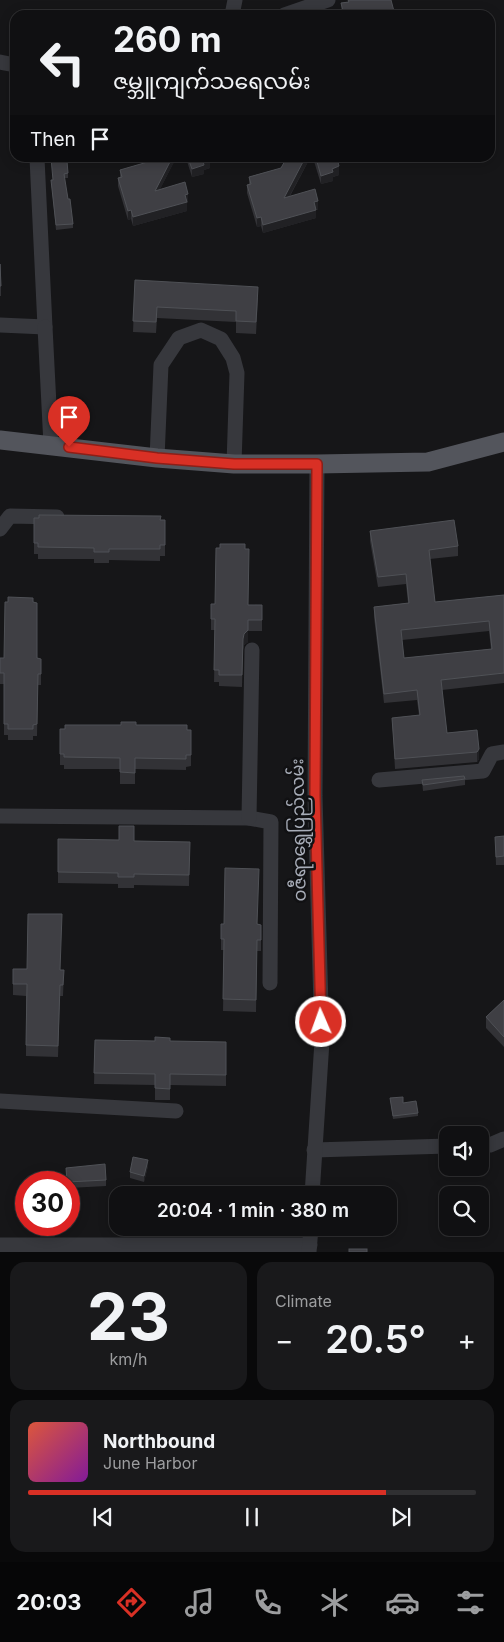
<!DOCTYPE html>
<meta charset="utf-8">
<style>
:root{--surface:#101012;--page:#19191b;--text:#f1f3f6;--muted:#9c9d9f;--line:#303032;--accent:#d93025}
body{margin:0;font-family:Inter,"Noto Sans Myanmar",sans-serif;background:var(--page);color:var(--text);height:100vh;display:flex;flex-direction:column;font-size:19px;white-space:nowrap}
*{box-sizing:border-box;margin:0}
p{font-size:16px;color:var(--muted)}
.icon{flex:none;width:28px;height:28px;fill:none;stroke:currentColor;stroke-width:2;stroke-linecap:round;stroke-linejoin:round}
.map{position:relative;height:1252px;overflow:hidden}
.side{display:flex;flex-direction:column;gap:10px;padding:10px;background:#09090a;flex:1}
.side>*{flex:none}
.hud{position:absolute;left:10px;top:10px;width:485px;height:152px;border-radius:15px;box-shadow:0 2px 12px #0003,0 0 0 1px var(--line);background:#101012;color:var(--text);overflow:hidden}
.buttons{position:absolute;left:439px;top:1126px;display:grid;gap:10px}
.buttons a{display:grid;place-items:center;width:50px;height:50px;border-radius:10px;background:var(--surface);box-shadow:0 2px 12px #0003,0 0 0 1px var(--line);font-size:25px}
.speed{position:absolute;left:15px;top:1171px;display:flex;gap:10px;font-size:25px;font-weight:700;text-align:center}
.speed>*{display:grid;place-content:center;width:65px;height:65px;border-radius:50%;background:var(--surface);box-shadow:0 2px 12px #0003,0 0 0 1px var(--line);line-height:1}
.speed .limit{border:8px solid #d22;background:#fff;color:#111}
.pin{position:absolute;display:grid;place-items:center;width:42px;height:42px;color:#fff;margin:-51px -21px;border-radius:50% 50% 50% 0;rotate:-45deg;box-shadow:0 0 5px #0007}
.pin .icon{rotate:45deg}
.me{position:absolute;width:55px;margin:-28px;rotate:358deg;stroke-linejoin:round;filter:drop-shadow(0 0 4px #0008)}
.turn{display:flex;align-items:center;gap:18px;height:105px;padding:0 20px;font-size:22px}
.turn .icon{width:65px;height:65px;stroke-width:2.5}
.turn b{display:block;font-size:35px;line-height:42px}
.then{display:flex;align-items:center;height:48px;padding:0 20px;background:#0003;gap:10px;font-size:19px}
.big{font-size:38px;font-weight:600;line-height:1.1}
.side .widget{flex:1;display:flex;flex-direction:column;justify-content:center;gap:8px;min-width:0;padding:0 18px;border-radius:15px;background:var(--page)}
.side .dial{align-items:center;gap:0}
.dial b{font-size:65px;line-height:1}
.song{display:flex;align-items:center;gap:15px}
.cover{width:60px;height:60px;border-radius:8px;background:linear-gradient(135deg,hsl(10 70% 55%),hsl(290 70% 35%))}
.played{height:5px;border-radius:2px;background:linear-gradient(90deg,var(--accent) 80%,var(--line) 80%)}
.keys{display:flex;justify-content:space-around;direction:ltr}
.heat{display:flex;justify-content:space-between;align-items:center;font-size:28px;direction:ltr}
.side .tiles{flex:1;display:grid;gap:10px;grid-template-columns:1fr 1fr}
.widget:last-child{grid-column:span 2}
.trip{position:absolute;left:109px;top:1186px;width:288px;height:50px;border-radius:15px;background:var(--surface);box-shadow:0 2px 12px #0003,0 0 0 1px var(--line);font-weight:600;line-height:50px;text-align:center}
.tabs{display:flex;height:80px;justify-content:space-around;align-items:center;background:#060607;color:var(--muted)}
.tabs .icon{width:35px;height:35px}
.tabs .selected{color:var(--accent)}
.tabs b{font-size:22px;color:var(--text)}
.map>svg:first-child{display:block}
</style>
<div class="map">
<svg width="504" height="1252" viewBox="0 0 504 1252">
<rect width="100%" height="100%" fill="#161618"/>
<g fill="none" stroke-linecap="round" stroke-linejoin="round">
<g stroke="#37383d" stroke-width="15">
<polyline points="232,15 235,0"/>
<polyline points="284,15 328,0"/>
<polyline points="0,62 15,65"/>
<polyline points="0,325 45,327 37,158"/>
<polyline points="45,327 51,445"/>
<polyline points="157,458 161,365 179,338 201,330 221,339 233,358 237,373 234,464"/>
<polyline points="0,529 10,516 57,517"/>
<polyline points="379,780 483,771 492,754 504,752"/>
<polyline points="0,816 249,818 271,822 270,983"/>
<polyline points="249,818 252,650"/>
<polyline points="0,1101 176,1111"/>
<polyline points="480,1145 490,1145 504,1139"/>
<polyline points="314,1150 448,1146"/>
<polyline points="312,1195 322,1041 315,796 317,464"/>
<polyline points="0,1245 310,1245"/>
<polyline points="309,1252 311,1228"/>
</g>
<polyline stroke="#53555c" stroke-width="19" points="0,440 157,458 234,464 317,464 428,462 504,442"/>
</g>
<g fill="#323236" fill-rule="evenodd">
<polygon points="348,0 391,0 395,15 342,15 341,3 348,2"/>
<polygon points="10,104 15,104 15,133 12,133 10,113"/>
<polygon points="153,158 176,158 160,189 188,202 187,203 187,211 133,226 131,219 128,220 118,186 118,178 120,177 120,170 151,161"/>
<polygon points="186,158 209,158 210,168 204,170 204,174 192,177"/>
<polygon points="283,158 310,158 290,196 318,210 316,210 316,218 263,233 261,226 257,227 247,193 247,185 249,184 249,177 281,168 284,162"/>
<polygon points="313,158 337,158 339,175 333,177 333,181 321,184"/>
<polygon points="61,161 68,173 68,178 64,178 73,224 73,228 56,230 51,180 53,180"/>
<polygon points="0,264 1,286 1,296 0,296"/>
<polygon points="135,280 258,298 256,334 236,333 236,322 157,318 156,333 133,332"/>
<polygon points="34,518 165,520 165,556 160,556 160,561 109,560 109,563 94,563 94,559 38,559 38,554 34,554"/>
<path d="M370,531L458,546V556L430,559L435,602L504,595V683L442,690L447,733L477,730L479,759L477,762L395,769L392,718L419,715L417,700L384,703L374,617V607L408,603L406,584L378,587L370,541ZM489,631L491,649L404,658L402,640Z"/>
<polygon points="211,604 262,605 262,631 248,631 248,642 244,645 243,650 242,687 219,686 219,682 214,682 215,630 211,630"/>
<polygon points="0,658 41,659 41,685 38,685 37,736 33,736 33,740 8,740 8,735 4,735 4,684 0,684"/>
<polygon points="136,725 191,730 191,766 186,767 186,770 135,769 135,784 120,784 120,769 64,769 64,765 60,765 60,729"/>
<polygon points="465,779 465,785 423,791 422,780"/>
<polygon points="504,836 504,865 496,865 495,837"/>
<polygon points="58,839 190,842 189,886 134,885 134,888 118,888 118,884 58,883"/>
<polygon points="258,924 261,925 261,951 257,951 256,1012 223,1011 224,950 221,950 221,939"/>
<polygon points="13,969 64,970 63,996 60,996 58,1057 26,1056 26,996 13,995"/>
<polygon points="504,1000 504,1047 486,1028 486,1017"/>
<polygon points="95,1040 226,1042 226,1086 170,1085 170,1100 155,1100 155,1085 94,1084"/>
<polygon points="390,1098 403,1103 418,1113 418,1116 393,1119"/>
<polygon points="148,1166 144,1182 130,1178 130,1172"/>
<polygon points="66,1168 106,1180 106,1186 69,1188 69,1182 67,1182"/>
</g>
<g fill="#212124">
<polygon points="172,158 176,158 155,199 155,191"/>
<polygon points="305,158 310,158 284,206 284,198"/>
<polygon points="210,159 210,168 204,170 204,174 192,177 192,169 203,161"/>
<polygon points="339,166 339,175 333,177 333,181 321,184 321,176 332,169"/>
<polygon points="188,194 188,202 187,203 187,211 133,226 133,217"/>
<polygon points="318,201 318,210 316,210 316,218 263,233 263,225"/>
<polygon points="131,210 131,219 128,220 128,211"/>
<polygon points="261,217 261,226 257,227 257,218"/>
<polygon points="248,630 248,642 244,645 243,650 242,687 243,639 244,634"/>
<polygon points="479,749 479,759 477,762 477,752"/>
<polygon points="148,1160 148,1166 144,1182 144,1176"/>
</g>
<g fill="#3f3f44" stroke="#4f5156" fill-rule="evenodd">
<polygon points="348,0 391,0 395,15 344,15 341,3 349,2"/>
<polygon points="10,104 15,104 15,124 12,125"/>
<polygon points="51,158 61,158 61,161 67,161 68,173 64,174 68,199 70,199 73,224 56,225 51,180 53,180"/>
<polygon points="153,158 172,158 155,191 185,182 188,194 185,195 187,202 133,217 131,210 128,211 118,178 122,177 120,170 151,161"/>
<polygon points="188,158 209,158 210,159 203,161 204,165 192,169"/>
<polygon points="285,158 305,158 284,198 315,189 318,201 314,202 316,210 263,225 261,217 257,218 247,185 251,184 249,177 281,168 286,159"/>
<polygon points="316,158 337,158 339,166 332,169 333,172 321,176"/>
<polygon points="0,264 1,286 0,286"/>
<polygon points="135,280 258,287 256,322 236,321 236,311 157,307 156,322 133,321"/>
<polygon points="39,515 161,516 160,520 165,520 165,545 160,545 160,549 109,549 109,552 94,552 94,548 38,547 38,543 34,543 34,518 39,518"/>
<path d="M454,520L458,546L429,550L435,602L504,595V673L441,680L447,733L477,730L479,749L477,752L395,759L392,718L420,715L417,690L384,694L374,607L409,603L406,574L378,577L370,531ZM489,621L492,649L404,658L401,630Z"/>
<polygon points="220,544 245,544 245,549 249,549 248,605 262,605 262,620 248,620 248,630 244,634 243,639 242,675 219,675 219,670 214,670 215,619 211,619 211,604 215,604 216,548 220,548"/>
<polygon points="8,597 33,598 33,602 37,603 37,658 41,659 41,674 38,674 37,724 33,725 33,729 8,729 8,724 4,724 4,673 0,673 0,658 4,658 5,602 8,602"/>
<polygon points="121,722 136,722 136,725 187,725 187,730 191,730 191,755 186,755 186,759 135,758 135,773 120,772 120,758 64,757 64,754 60,754 60,729 65,729 65,725 121,725"/>
<polygon points="464,776 465,779 423,785 422,780"/>
<polygon points="119,826 134,826 134,841 190,842 189,875 134,874 134,877 118,877 118,873 58,872 58,839 119,840"/>
<polygon points="504,836 504,856 496,857 495,837"/>
<polygon points="225,868 259,869 257,924 261,925 261,940 257,940 256,1000 223,999 224,939 221,939 221,924 224,924"/>
<polygon points="28,914 62,914 60,970 64,970 63,985 60,985 58,1046 26,1045 27,984 13,984 13,969 27,969"/>
<polygon points="504,1000 504,1037 486,1017"/>
<polygon points="155,1037 170,1038 170,1041 226,1042 226,1075 170,1074 170,1089 155,1088 155,1074 94,1073 95,1040 155,1041"/>
<polygon points="403,1097 403,1103 416,1101 418,1113 393,1116 390,1098"/>
<polygon points="133,1157 148,1160 144,1176 130,1172"/>
<polygon points="105,1164 106,1180 67,1182 66,1168"/>
<rect x="349" y="1249" width="18" height="3"/>
</g>
<g fill="none" stroke-linecap="round" stroke-linejoin="round">
<defs>
<polyline id="route" points="69,447 157,458 234,464 317,464 315,796 321,1022"/>
</defs>
<use href="#route" stroke="#8d1f18" stroke-width="12"/>
<use href="#route" stroke="#d93025" stroke-width="9"/>
</g>
<g text-anchor="middle" dominant-baseline="central" stroke-width="5" stroke-linejoin="round" paint-order="stroke">
<g font-size="18" fill="#a8adb8" stroke="#111113">
<text transform="translate(298 830) rotate(-91)">ဝဇီရာရွှေပြည်လမ်း</text>
</g>
</g>
</svg>
<div class="buttons">
<a><svg class="icon" aria-label="sound" viewBox="0 0 24 24"><path d="M4 9h4l5-4v14l-5-4H4zM17 9q2 3 0 6"/></svg></a>
<a><svg class="icon" aria-label="search" viewBox="0 0 24 24"><circle cx="10" cy="10" r="6"/><path d="M15 15l6 6"/></svg></a>
</div>
<div class="speed"><div class="limit">30</div></div>
<div class="pin" style="left:69px;top:447px;background:#d93025"><svg class="icon" aria-label="arrive" viewBox="0 0 24 24"><path d="M6 21V4h12l-3 4 3 4H6"/></svg></div>
<svg class="me" style="left:321px;top:1022px" viewBox="-20 -20 40 40"><circle r="17" fill="#d93025" stroke="#fff" stroke-width="3"/><path d="M0-11L8 9 0 5-8 9z" fill="#fff"/></svg>
<div class="trip">20:04 · 1 min · 380 m</div>
<div class="hud">
<div class="turn"><svg class="icon" aria-label="left" viewBox="0 0 24 24"><path d="M17 20v-9H6M10 6l-5 5 5 5"/></svg><div><b>260 m</b>ဇမ္ဘူကျက်သရေလမ်း</div></div>
<div class="then">Then<svg class="icon" aria-label="arrive" viewBox="0 0 24 24"><path d="M6 21V4h12l-3 4 3 4H6"/></svg></div>
</div>
</div>
<section class="side">
<div class="tiles">
<div class="widget dial"><b>23</b><p>km/h</p></div>
<div class="widget"><p>Climate</p>
<div class="heat"><a>−</a><b class="big">20.5°</b><a>+</a></div>
</div>
<div class="widget">
<div class="song"><i class="cover"></i><div><b>Northbound</b><p>June Harbor</p></div></div>
<div class="played"></div>
<div class="keys"><svg class="icon" aria-label="previous" viewBox="0 0 24 24"><path d="M18 5L8 12l10 7zM5 5v14"/></svg><svg class="icon" aria-label="pause" viewBox="0 0 24 24"><path d="M8 5v14M16 5v14"/></svg><svg class="icon" aria-label="next" viewBox="0 0 24 24"><path d="M6 5l10 7-10 7zM19 5v14"/></svg></div>
</div>
</div>
</section>
<nav class="tabs">
<b>20:03</b>
<svg class="icon selected" aria-label="directions" viewBox="0 0 24 24"><path d="M12 3l9 9-9 9-9-9zM9 14v-3h6M13 9l2 2-2 2"/></svg>
<svg class="icon" aria-label="music" viewBox="0 0 24 24"><path d="M9 18V5l10-2v13"/><circle cx="6" cy="18" r="3"/><circle cx="16" cy="16" r="3"/></svg>
<svg class="icon" aria-label="phone" viewBox="0 0 24 24"><path d="M5 4h4l2 5-3 2q2 4 5 5l2-3 5 2v4C11 20 4 13 5 4z"/></svg>
<svg class="icon" aria-label="climate" viewBox="0 0 24 24"><path d="M12 3v18M4 7l16 10M4 17L20 7"/></svg>
<svg class="icon" aria-label="car" viewBox="0 0 24 24"><path d="M5 17H2v-5l4-1 3-4h7l3 4 3 1v5h-3M9 17h6M6 11h13"/><circle cx="7" cy="17" r="2"/><circle cx="17" cy="17" r="2"/></svg>
<svg class="icon" aria-label="filters" viewBox="0 0 24 24"><path d="M4 7h16M4 17h16"/><circle cx="9" cy="7" r="2"/><circle cx="15" cy="17" r="2"/></svg>
</nav>
